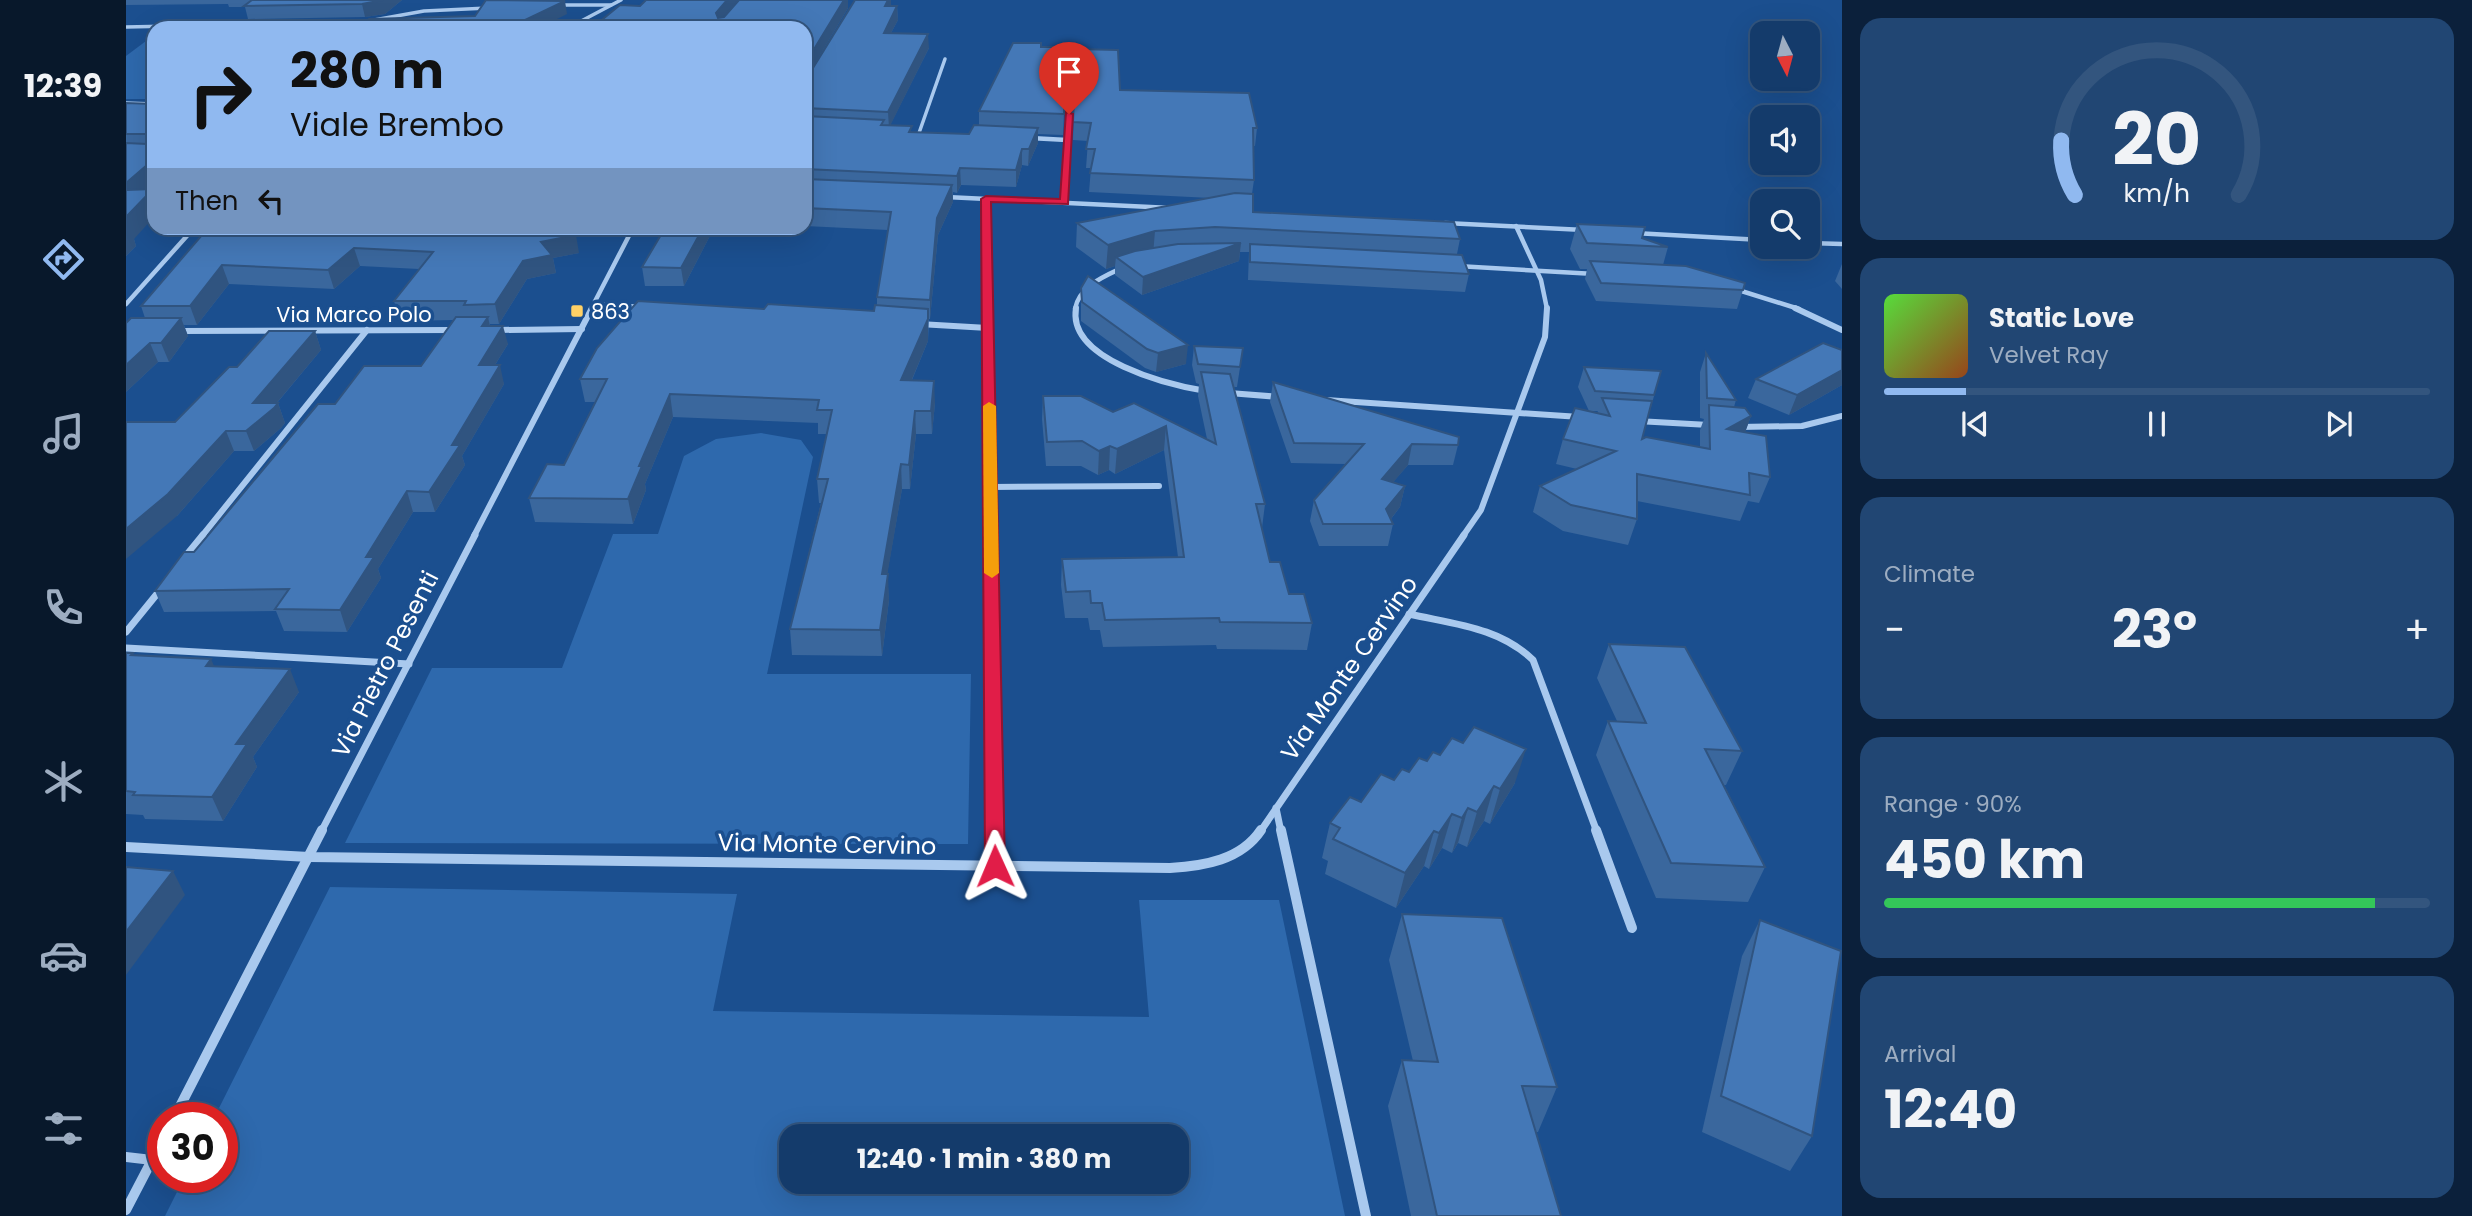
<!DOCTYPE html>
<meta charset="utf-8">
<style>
:root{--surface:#143b6b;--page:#214673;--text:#f1f3f6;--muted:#9dadc1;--line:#33557e;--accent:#90b9f0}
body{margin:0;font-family:Poppins,sans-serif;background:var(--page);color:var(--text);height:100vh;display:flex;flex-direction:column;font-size:26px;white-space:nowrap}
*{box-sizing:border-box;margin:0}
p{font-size:23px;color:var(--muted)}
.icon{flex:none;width:38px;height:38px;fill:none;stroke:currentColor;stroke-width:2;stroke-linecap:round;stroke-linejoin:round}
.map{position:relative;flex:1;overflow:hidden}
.details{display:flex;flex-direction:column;gap:18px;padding:18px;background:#0b203b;width:630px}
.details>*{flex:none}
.guide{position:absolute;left:21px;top:21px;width:665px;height:214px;border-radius:21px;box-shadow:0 7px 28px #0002,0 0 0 2px var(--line);background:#90b9f0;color:#111;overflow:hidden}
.needle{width:46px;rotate:174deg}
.fabs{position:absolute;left:1624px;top:21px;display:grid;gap:14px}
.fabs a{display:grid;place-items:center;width:70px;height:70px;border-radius:14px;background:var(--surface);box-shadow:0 7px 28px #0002,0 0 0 2px var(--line);font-size:35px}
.speed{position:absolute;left:21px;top:1102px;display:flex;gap:14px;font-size:35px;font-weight:700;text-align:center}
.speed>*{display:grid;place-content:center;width:91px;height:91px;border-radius:50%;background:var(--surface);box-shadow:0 7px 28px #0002,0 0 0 2px var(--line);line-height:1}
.speed .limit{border:10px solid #d22;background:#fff;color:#111}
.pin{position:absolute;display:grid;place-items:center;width:60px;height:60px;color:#fff;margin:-72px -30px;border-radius:50% 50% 50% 0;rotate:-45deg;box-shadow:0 0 7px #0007}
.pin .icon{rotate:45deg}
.me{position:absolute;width:77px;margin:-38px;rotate:359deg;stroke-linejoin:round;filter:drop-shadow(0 0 5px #0008)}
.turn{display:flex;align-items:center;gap:24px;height:147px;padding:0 28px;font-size:32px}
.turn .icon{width:91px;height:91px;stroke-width:2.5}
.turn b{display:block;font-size:49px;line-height:60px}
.then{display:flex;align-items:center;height:66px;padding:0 28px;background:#0003;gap:14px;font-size:26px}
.big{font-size:52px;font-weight:700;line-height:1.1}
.details .tile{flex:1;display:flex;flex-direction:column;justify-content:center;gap:10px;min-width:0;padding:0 24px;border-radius:21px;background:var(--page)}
.details .dial{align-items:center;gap:0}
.dial svg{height:182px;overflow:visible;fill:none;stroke:var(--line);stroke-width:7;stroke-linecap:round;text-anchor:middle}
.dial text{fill:var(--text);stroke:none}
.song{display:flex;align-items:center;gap:21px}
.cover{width:84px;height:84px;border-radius:10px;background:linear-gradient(135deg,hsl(110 70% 55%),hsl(20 70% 35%))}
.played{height:7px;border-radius:4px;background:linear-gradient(90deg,var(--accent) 15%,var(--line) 15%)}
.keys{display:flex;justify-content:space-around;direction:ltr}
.heat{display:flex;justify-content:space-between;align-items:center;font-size:38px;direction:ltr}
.charge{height:10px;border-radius:5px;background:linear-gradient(90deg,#34c759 90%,var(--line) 0)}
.trip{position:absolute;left:653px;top:1124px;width:410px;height:70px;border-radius:21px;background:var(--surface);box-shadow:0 7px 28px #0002,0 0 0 2px var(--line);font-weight:700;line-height:70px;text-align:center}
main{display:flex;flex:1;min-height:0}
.menu{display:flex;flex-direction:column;width:126px;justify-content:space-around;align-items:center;background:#08182b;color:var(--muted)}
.menu .icon{width:49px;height:49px}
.menu .active{color:var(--accent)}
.menu b{font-size:32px;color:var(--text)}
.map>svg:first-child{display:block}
</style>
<main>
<nav class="menu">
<b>12:39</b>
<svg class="icon active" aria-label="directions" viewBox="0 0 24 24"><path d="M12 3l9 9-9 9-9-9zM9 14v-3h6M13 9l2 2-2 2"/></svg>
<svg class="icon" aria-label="music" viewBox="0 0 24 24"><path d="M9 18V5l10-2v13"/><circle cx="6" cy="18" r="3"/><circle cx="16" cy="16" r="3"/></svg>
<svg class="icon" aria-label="phone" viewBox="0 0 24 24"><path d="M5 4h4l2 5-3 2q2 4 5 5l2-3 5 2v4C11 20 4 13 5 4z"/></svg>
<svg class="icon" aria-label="climate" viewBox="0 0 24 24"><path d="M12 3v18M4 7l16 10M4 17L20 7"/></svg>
<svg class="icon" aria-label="car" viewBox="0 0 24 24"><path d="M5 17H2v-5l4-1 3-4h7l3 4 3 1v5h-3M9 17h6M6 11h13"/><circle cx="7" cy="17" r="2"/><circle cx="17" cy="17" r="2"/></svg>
<svg class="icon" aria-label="filters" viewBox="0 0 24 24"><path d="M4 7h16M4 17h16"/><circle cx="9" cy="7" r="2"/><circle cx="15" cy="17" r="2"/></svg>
</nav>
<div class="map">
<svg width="1716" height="1216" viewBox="0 0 1716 1216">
<rect width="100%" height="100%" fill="#1b4f8f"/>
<g fill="#2e69ad" fill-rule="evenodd">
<polygon points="28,35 28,99 0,99 0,56"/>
<polygon points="635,433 675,440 687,457 641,674 845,674 842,844 219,843 306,668 436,668 487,534 532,534 558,456 590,439"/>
<path d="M204,887L611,894L587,1011L1023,1017L1013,900H1153L1219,1216H39L58,1178H96V1118H88ZM665,1136H1050V1181H665Z"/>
</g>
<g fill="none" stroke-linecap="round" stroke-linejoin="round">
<g stroke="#a9c9ee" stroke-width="3.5">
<polyline points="430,5 485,5"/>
<polyline points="0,27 237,22 298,11 362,8"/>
<polyline points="442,28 495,0"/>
<polyline points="0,103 28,104"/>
<polyline points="793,133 819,59"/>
<polyline points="942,135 945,63"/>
</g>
<g stroke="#a9c9ee" stroke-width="4.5">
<polyline points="904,138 941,140"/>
<polyline points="820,197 1045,208"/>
<polyline points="860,199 861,309"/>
<polyline points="939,202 942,133"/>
<polyline points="1319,223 1458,230"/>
<polyline points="1390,226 1415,280 1421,309"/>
<polyline points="1508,233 1636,240"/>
<polyline points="1682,243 1716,244"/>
<polyline points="1331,266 1469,274"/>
<polyline points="1609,289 1673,309"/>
<polyline points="0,304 68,228"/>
<polyline points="470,304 516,307"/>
<polyline points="465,309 507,228"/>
<path d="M949,309C953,286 979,276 998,267"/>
</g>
<g stroke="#a9c9ee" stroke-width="6">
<polyline points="861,308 865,536"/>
<path d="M950,308C941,360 1043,385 1080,391"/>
<polyline points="1669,308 1716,330"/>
<polyline points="793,324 862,328"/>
<polyline points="372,330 456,329"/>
<polyline points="53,331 328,330"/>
<polyline points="1103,393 1154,397"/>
<polyline points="1200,400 1454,417"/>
<polyline points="1511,421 1583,425"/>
<polyline points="1613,427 1676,426 1716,416"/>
<polyline points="865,487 1033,486"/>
<polyline points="76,536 241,330"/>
<polyline points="348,536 466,308"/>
<polyline points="1337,536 1355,510 1419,337 1421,308"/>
</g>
<g stroke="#a9c9ee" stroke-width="7">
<polyline points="865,535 869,832"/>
<polyline points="59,557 77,535"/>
<path d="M1283,614C1327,624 1373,627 1407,660L1471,832"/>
<polyline points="0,632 35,589"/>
<polyline points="0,648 283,664"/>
<polyline points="1150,808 1155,832"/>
<polyline points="195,832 349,535"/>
<polyline points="1134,832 1338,535"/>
</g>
<g stroke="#a9c9ee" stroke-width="10">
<polyline points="869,830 869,866"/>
<polyline points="1155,830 1240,1216"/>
<polyline points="1470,830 1506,928"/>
<path d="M0,847L183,857L1044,868C1078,866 1115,860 1135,830"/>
<polyline points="48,1118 196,830"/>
<polyline points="0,1157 26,1160"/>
<polyline points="0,1210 37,1139"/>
</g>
</g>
<g fill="#3a679d">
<polygon points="0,0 276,0 259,14 239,17 122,19 119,7 103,7 102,4 0,5"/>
<polygon points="729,0 765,0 765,6 771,6 772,20 765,33 803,48 764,125 786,132 843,134 853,125 853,111 915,47 941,47 937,135 912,134 912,143 902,166 896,165 890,187 835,185 831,193 827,192 827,202 812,235 804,319 803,319 802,341 786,380 809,403 806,434 790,434 784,489 776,489 761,574 763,600 756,656 666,655 664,629 695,503 693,503 691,479 701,434 692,434 692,423 547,417 519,484 520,490 507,524 409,522 403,498 438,465 470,402 459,402 454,379 638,309 748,311 751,306 751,297 762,230 679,226 679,28 514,6 722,8 681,77"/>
<polygon points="950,49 994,90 1131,128 1129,146 1127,146 1128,180 1126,194 1127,212 1334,239 1331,254 1343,274 1339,292 1122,280 1123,252 1114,252 1113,261 1016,295 989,275 989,266 980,269 950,247 951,223 1085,198 963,192 965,168 960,168 962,141 947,140"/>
<polygon points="0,103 28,104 28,186 24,189 8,239 10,246 0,256"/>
<polygon points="1451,224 1516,238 1542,247 1537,265 1617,290 1611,309 1470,301 1459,279 1461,269 1454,269 1444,249"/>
<polygon points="82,228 453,253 427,258 430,273 401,279 373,324 364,324 364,326 382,344 369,365 378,384 336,456 339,465 309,512 287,512 252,569 255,578 221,632 158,631 150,611 38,612 29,591 68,552 209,404 295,366 328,320 274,321 268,301 293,269 234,266 208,289 103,284 71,325 58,325 62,336 43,362 32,362 0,392 19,318 15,306"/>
<polygon points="588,228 558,286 519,286 516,267"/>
<polygon points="1716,264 1716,289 1709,281"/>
<polygon points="955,288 1060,364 1030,372 1019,368 955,321"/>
<polygon points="189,331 195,350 151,403 152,403 159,423 155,428 128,451 108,451 51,516 49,422 111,367"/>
<polygon points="1068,346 1117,348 1111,387 1108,387 1139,504 1136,528 1144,562 1163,594 1186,623 1181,650 1091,649 1090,645 977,647 974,630 964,630 962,618 939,618 935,585 936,559 1052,557 1038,450 989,474 983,470 972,475 955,466 920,466 916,419 917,396 987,412 1081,439 1072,396 1073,384 1070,383 1066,365"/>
<polygon points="1716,350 1716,385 1663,415 1622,398 1630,379"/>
<polygon points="1580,353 1610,400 1608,407 1625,416 1619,432 1644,477 1633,503 1622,501 1614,521 1511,501 1511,519 1502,545 1437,531 1407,512 1414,486 1451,469 1430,464 1437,439 1471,413 1472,411 1463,411 1452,387 1458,367 1535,371 1516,439 1574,447 1574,430 1578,419 1574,418 1574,372"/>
<polygon points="1147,382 1332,445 1327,465 1282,465 1267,482 1279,486 1274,507 1265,519 1267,524 1262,546 1193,546 1184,521 1188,500 1220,464 1165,463 1144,402"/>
<polygon points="1483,644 1616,751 1600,785 1598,785 1639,867 1622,902 1530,898 1470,755 1482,721 1491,721 1471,678"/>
<polygon points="0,653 8,656 88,666 173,692 127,757 131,767 97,821 19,819 17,815 0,814"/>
<polygon points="1301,761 1389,783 1364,824 1358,821 1341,847 1332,843 1326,853 1316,848 1303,869 1298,866 1270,908 1199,874 1202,861 1196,858 1204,823 1268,780"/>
<polygon points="1276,914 1431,1087 1412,1132 1410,1132 1435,1216 1285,1216 1262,1106 1276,1060 1287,1061 1263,960"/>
<polygon points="1634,920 1686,1136 1664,1171 1576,1132 1616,956"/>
</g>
<g fill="#305480">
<polygon points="257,0 276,0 259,14 239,17 236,4"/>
<polygon points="601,0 613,0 592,27 590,13"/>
<polygon points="718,0 722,0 722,8 679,80 679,64"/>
<polygon points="762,0 765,0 765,9 759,6"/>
<polygon points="439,1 441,14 413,28 382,28"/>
<polygon points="771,6 772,20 758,46 758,33"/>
<polygon points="802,34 803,48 763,128 762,112"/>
<polygon points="912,128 912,143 902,166 903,149"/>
<polygon points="896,149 896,165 890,187 890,170"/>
<polygon points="28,159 28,186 0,211 0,183"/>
<polygon points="834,168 835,185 831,193 831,176"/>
<polygon points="826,185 827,202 812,235 804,319 804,300 811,218"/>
<polygon points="27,189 28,193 28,217 8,239 10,246 0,256 0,217"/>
<polygon points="577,228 588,228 558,286 555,268"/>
<polygon points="1029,231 1027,255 990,257 989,266 980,269 982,245"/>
<polygon points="450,235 453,253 427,258 430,273 401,279 373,324 369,304 397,261 415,242"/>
<polygon points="1115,243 1113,261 1016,295 1017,277"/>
<polygon points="228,248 234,266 208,289 202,270"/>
<polygon points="96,265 103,284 71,325 64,306"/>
<polygon points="802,309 802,341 776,403 775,380"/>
<polygon points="362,317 366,335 356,326"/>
<polygon points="55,318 62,336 43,362 35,343"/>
<polygon points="377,326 382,344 357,384 353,365"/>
<polygon points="189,331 195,350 144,411 152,403 159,423 155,428 128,451 120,431 127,403"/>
<polygon points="24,343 32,362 0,392 0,365"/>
<polygon points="1062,345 1060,364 1030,372 1032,353"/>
<polygon points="374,365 378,384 336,456 339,465 309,512 303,492 326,445"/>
<polygon points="1716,370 1716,385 1663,415 1671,395"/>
<polygon points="808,381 809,403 806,434 805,411"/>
<polygon points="544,394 547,417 519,484 520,490 507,524 502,499 513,466"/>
<polygon points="789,411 790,434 784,489 783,465"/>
<polygon points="1625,416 1616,441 1601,429"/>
<polygon points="1040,426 1038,450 989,474 991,449"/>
<polygon points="100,431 108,451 51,516 0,559 0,529"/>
<polygon points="1286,444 1282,465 1252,500 1256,479"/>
<polygon points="984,446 983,470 972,475 973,451"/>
<polygon points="775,464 776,489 757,600 756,574"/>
<polygon points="1279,486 1274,507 1261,524 1260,509"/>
<polygon points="281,491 287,512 252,569 255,578 221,632 214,610 240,557"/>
<polygon points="762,574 763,600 756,656 754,630"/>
<polygon points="85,659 95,682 80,666"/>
<polygon points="164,669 173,692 127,757 131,767 97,821 86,797 110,744"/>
<polygon points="1400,749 1389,783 1364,824 1374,789"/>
<polygon points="1368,786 1358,821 1341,847 1351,812"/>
<polygon points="1342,808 1332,843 1326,853 1336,818"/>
<polygon points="1326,814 1316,848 1303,869 1313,833"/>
<polygon points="1308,831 1298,866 1270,908 1279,873"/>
<polygon points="47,871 59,895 0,975 0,932"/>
</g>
<g fill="#4478b7" stroke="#305480" stroke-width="2">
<polygon points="126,0 257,0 236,4 118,6"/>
<polygon points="360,0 439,1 382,28 235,28 243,19 349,16"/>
<polygon points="520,0 601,0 590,13 592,18 598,17 613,0 718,0 679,64 679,28 466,28 494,5 514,6"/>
<polygon points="729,0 762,0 759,6 771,6 758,33 802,34 762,112 679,108 679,78 682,76"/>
<polygon points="887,43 915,43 915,47 941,47 938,114 853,111"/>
<polygon points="950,49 992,50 994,90 1123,93 1131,128 1127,128 1128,180 964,173 969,149 960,149 965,123 947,122"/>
<polygon points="0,103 28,104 28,159 0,183 0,143 21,144 26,140 22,134 0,134"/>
<polygon points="679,116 758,120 755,125 786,126 783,132 843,134 848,125 912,128 903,149 896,149 890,170 834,168 831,176 679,169"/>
<polygon points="679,179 826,185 811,218 804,300 751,297 765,212 679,208"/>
<polygon points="27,189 0,217 0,190"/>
<polygon points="1109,193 1127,194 1127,212 1328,222 1334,239 1089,227 1029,231 982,245 951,223"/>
<polygon points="1451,224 1519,227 1516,238 1542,247 1461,243"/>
<polygon points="82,228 443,228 450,235 415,242 426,255 397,261 369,304 338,305 340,301 268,301 307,252 228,248 202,270 96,265 64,306 15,306"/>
<polygon points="539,228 577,228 555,268 516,267"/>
<polygon points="1115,243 1017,277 990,257 1009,251 1052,244"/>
<polygon points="1124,244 1336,255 1343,274 1124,262"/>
<polygon points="1464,261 1560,266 1619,283 1617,290 1475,283"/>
<polygon points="962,276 1062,345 1032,353 1021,349 956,302 955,288"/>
<polygon points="512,301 638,309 642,304 748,311 749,305 802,309 802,319 775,380 808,381 805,411 789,411 783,465 775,464 756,574 762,574 754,630 664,629 702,479 691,479 706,410 691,410 693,400 544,394 513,466 516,466 502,499 403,498 421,464 438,465 481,379 454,379 471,348"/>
<polygon points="330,317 362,317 356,326 377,326 353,365 374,365 326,445 334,445 303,492 281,491 240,557 248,557 214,610 149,609 163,589 29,591 58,552 68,552 192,404 209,404 238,366 295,366"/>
<polygon points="5,318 55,318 35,343 24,343 0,365 0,323"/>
<polygon points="143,331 189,331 127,403 152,403 148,408 120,431 100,431 42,494 0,529 0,422 49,422 103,367 111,367"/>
<polygon points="1697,343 1716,350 1716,370 1671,395 1630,379"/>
<polygon points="1068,346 1117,348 1114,367 1072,364"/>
<polygon points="1580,353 1610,400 1581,398"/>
<polygon points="1458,367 1535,371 1528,395 1469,391"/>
<polygon points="1075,372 1104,374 1139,504 1130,504 1144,562 1154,562 1163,594 1178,594 1186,623 1094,622 1093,618 979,620 976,603 965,603 964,591 940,592 936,559 1058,557 1040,426 991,449 984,446 973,451 956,441 921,442 917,396 955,396 987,412 1008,403 1090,444"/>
<polygon points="1147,382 1333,437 1332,445 1286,444 1256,479 1279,486 1260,509 1267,524 1197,524 1188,500 1238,444 1168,443"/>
<polygon points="1476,398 1526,401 1516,439 1520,437 1584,449 1583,405 1619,408 1625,416 1601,429 1640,436 1644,477 1623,473 1624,495 1511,474 1511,519 1445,505 1414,486 1490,451 1437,439 1449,408 1484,416"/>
<polygon points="1483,644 1559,647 1616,751 1579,749 1639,867 1545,863 1482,721 1520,723"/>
<polygon points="0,653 7,653 5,655 85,659 80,666 164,669 110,744 121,744 86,797 7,795 9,792 0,791"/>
<polygon points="1348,727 1400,749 1374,789 1368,786 1351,812 1342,808 1336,818 1326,814 1313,833 1308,831 1279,873 1207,839 1214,828 1204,823 1224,797 1235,802 1255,774 1268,780 1276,769 1283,772 1293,758 1301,761 1307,752 1314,755 1326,738 1337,743"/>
<polygon points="0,867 47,871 0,932"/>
<polygon points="1276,914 1376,918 1431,1087 1396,1086 1435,1216 1311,1216 1276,1060 1312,1062"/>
<polygon points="1634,920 1715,951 1686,1136 1595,1096"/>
</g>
<polygon fill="#e11d48" stroke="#92132f" stroke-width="2" points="940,112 947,114 942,204 865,202 879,866 876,871 869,873 862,871 859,866 855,199 860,196 934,199"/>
<polygon fill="#f59e0b" points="863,402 870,406 873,573 866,578 858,573 857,406"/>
<rect fill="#ffd166" stroke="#1b4f8f" stroke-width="2.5" x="444" y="304" width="14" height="14" rx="3.5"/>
<g text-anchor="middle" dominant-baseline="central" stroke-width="7" stroke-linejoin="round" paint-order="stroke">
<g font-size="21" fill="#fff" stroke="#1b4f8f" text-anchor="start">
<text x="465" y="311">863</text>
</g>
<g font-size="21" fill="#fff" stroke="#1b4f8f">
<text x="228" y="314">Via Marco Polo</text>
</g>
<g font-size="24" fill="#fff" stroke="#1b4f8f">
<text transform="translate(259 664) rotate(-63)">Via Pietro Pesenti</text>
<text transform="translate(1223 668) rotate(-55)">Via Monte Cervino</text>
<text transform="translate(701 844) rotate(1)">Via Monte Cervino</text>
</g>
</g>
</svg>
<div class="fabs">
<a><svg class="needle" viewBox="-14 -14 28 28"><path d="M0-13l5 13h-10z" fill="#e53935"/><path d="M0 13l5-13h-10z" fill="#9dadc1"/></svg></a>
<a><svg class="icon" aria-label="sound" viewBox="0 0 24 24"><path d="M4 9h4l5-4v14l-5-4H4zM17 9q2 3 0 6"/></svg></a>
<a><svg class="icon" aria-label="search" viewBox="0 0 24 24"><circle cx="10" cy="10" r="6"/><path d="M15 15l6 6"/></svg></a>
</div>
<div class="speed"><div class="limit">30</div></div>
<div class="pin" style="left:943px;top:114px;background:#d93025"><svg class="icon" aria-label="arrive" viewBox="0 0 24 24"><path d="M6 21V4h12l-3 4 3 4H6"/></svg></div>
<svg class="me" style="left:869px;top:866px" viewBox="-20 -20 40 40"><path d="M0-17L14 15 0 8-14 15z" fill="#e11d48" stroke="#fff" stroke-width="4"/></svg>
<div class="trip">12:40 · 1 min · 380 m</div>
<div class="guide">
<div class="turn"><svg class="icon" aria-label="right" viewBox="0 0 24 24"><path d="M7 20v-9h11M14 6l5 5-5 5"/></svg><div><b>280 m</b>Viale Brembo</div></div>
<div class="then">Then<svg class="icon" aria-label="left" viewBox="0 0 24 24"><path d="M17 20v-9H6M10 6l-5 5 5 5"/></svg></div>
</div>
</div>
<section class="details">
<div class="tile dial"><svg viewBox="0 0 100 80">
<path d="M14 69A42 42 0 1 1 86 69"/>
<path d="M14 69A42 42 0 0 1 8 45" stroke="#90b9f0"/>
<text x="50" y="56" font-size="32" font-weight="700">20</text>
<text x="50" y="72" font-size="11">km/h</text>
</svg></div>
<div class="tile">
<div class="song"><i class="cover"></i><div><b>Static Love</b><p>Velvet Ray</p></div></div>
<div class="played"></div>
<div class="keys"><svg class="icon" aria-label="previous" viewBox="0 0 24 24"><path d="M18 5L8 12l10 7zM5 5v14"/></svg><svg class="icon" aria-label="pause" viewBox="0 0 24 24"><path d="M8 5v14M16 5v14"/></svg><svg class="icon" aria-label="next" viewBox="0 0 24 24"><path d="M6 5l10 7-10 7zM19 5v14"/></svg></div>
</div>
<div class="tile"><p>Climate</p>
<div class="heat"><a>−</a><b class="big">23°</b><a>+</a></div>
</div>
<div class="tile"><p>Range · 90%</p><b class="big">450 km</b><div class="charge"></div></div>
<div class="tile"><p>Arrival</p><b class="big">12:40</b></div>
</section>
</main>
